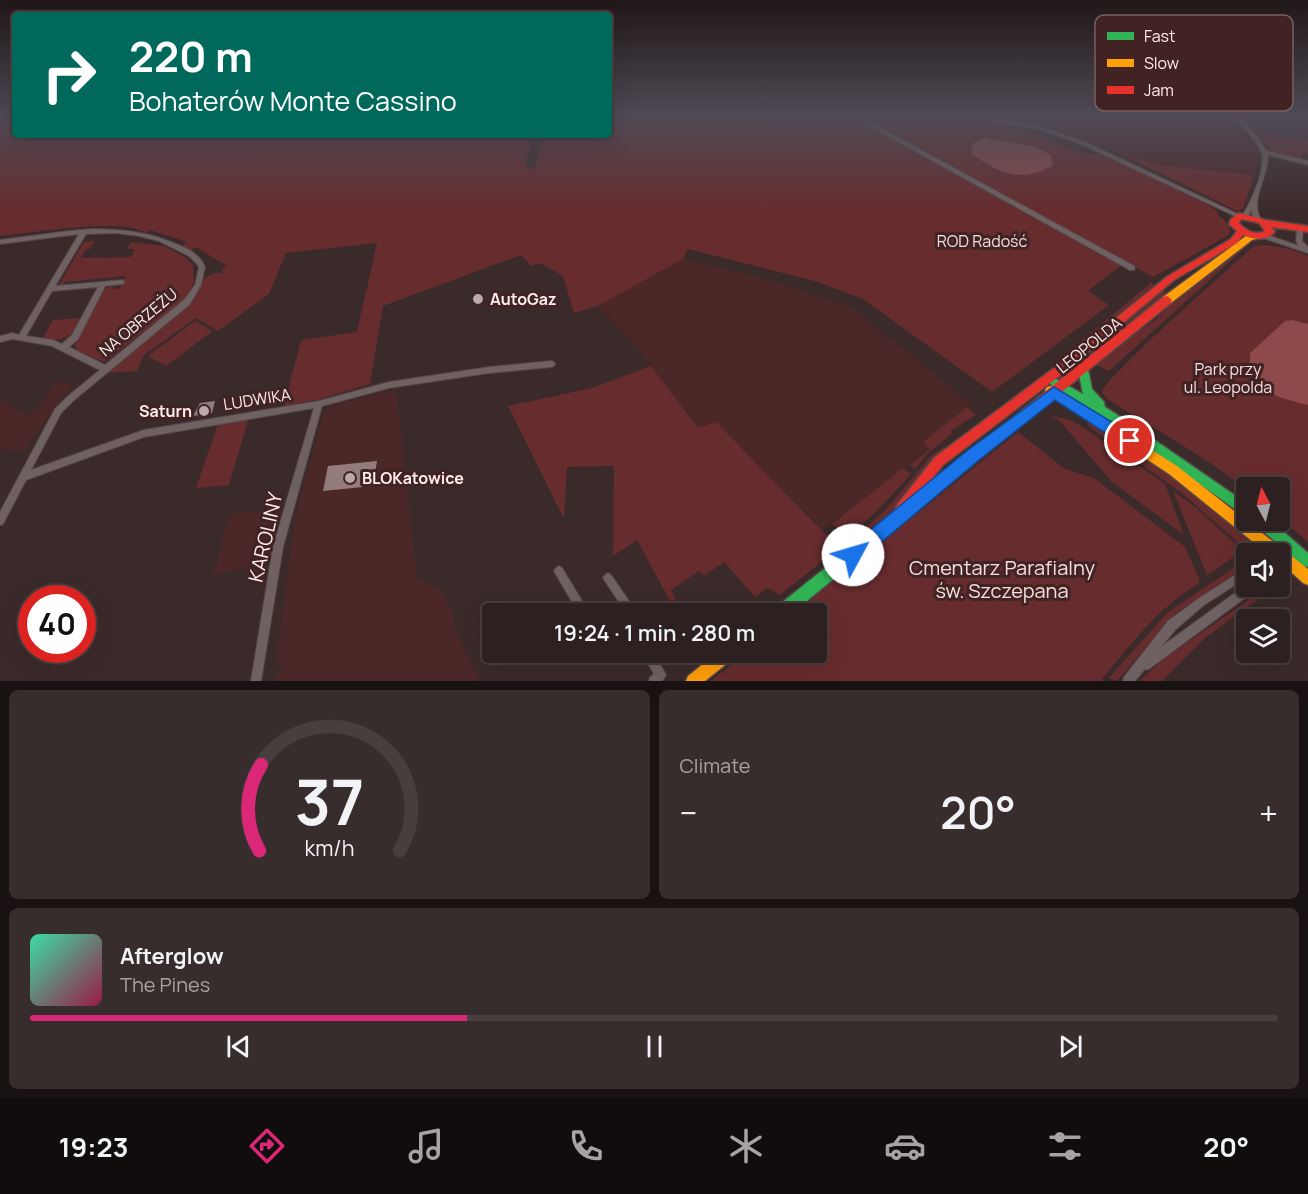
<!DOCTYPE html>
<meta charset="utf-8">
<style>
:root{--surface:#2c2020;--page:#382d2d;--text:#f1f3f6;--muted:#a6a3a5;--line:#483e3e;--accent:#db2777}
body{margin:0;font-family:Manrope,sans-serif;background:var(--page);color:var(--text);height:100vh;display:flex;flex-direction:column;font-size:22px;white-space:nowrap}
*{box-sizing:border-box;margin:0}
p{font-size:20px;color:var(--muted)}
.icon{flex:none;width:33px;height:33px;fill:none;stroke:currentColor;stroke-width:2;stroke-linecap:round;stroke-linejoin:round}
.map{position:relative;height:681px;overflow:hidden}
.details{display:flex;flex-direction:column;gap:9px;padding:9px;background:#181212;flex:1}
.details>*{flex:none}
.hud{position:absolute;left:12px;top:12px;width:600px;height:126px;border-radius:6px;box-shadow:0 6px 24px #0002,0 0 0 2px var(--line);background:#00695c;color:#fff;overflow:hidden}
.needle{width:39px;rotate:353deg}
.fabs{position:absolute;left:1236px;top:477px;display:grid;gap:12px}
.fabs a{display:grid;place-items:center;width:54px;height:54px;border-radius:6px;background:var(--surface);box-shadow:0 6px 24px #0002,0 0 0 2px var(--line);font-size:30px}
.speed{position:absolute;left:18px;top:585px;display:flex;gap:12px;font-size:30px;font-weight:700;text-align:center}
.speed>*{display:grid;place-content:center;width:78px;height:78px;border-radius:50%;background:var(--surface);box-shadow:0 6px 24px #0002,0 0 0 2px var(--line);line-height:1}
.speed .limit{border:9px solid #d22;background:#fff;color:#111}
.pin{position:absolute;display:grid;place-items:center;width:51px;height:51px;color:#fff;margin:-26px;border:3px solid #fff;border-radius:50%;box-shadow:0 2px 6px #0007}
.me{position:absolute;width:66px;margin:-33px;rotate:51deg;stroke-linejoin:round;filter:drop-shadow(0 0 4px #0008)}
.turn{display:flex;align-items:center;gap:21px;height:126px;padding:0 18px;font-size:27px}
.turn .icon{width:78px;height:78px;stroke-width:2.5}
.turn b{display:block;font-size:42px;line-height:51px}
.big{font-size:45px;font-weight:600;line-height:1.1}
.details .tile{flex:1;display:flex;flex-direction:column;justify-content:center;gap:9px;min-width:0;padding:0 21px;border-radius:9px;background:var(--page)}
.details .dial{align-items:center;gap:0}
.dial svg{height:156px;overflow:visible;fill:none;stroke:var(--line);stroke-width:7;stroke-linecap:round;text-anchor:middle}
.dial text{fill:var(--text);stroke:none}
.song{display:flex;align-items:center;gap:18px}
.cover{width:72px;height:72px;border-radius:9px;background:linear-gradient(135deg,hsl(160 70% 55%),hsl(340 70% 35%))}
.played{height:6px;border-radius:3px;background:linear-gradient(90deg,var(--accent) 35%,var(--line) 35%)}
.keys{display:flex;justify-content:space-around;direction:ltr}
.heat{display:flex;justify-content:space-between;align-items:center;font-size:33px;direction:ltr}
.details .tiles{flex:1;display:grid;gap:9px;grid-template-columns:1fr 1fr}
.tile:last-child{grid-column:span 2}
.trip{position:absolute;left:482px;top:603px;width:345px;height:60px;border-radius:6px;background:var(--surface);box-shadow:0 6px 24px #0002,0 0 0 2px var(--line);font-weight:600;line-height:60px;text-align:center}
.menu{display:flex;height:96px;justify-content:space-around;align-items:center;background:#120d0d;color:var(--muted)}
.menu .icon{width:42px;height:42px}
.menu .active{color:var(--accent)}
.menu b{font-size:27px;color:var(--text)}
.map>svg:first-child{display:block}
</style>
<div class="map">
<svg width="1308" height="681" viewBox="0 0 1308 681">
<rect width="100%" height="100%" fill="#3b2a2a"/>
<g fill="#4b2727">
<polygon points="999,116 1236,116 1261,151 1254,175 1151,164 1024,120"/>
<polygon points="683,259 758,277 852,308 971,404 924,442 930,448 823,530 716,422 699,428 637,348 598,306"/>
<polygon points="57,382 73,383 23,451 4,450 0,447 0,399 30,417"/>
<polygon points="396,390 417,579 438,588 452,609 456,633 480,681 274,681 282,668 277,660 295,518 324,413 332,406 343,402"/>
<polygon points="282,509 267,564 213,575 230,514"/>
</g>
<g fill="#672c2e">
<path d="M0,116H15V135H534L525,166L535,170L542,135H609V116H961L1001,123L1002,126L1042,137L1080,153L1103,154L1204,203L1219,212L1217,214C1224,219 1232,226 1229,235L1153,277L1130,264L1125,267L1120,266L1088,291L1109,305L992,392L863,299L818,282L688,249L683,259L598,306L574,313L563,276L540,263L532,266L521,255L383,306L370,384L320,399L284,406L301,340L357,332L377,243L286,253L269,294L218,331L196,318L144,355L137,371L106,373L192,302L205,277L215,273H222L223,269L227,266L196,247L191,250L182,246L187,242L150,230L146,233C119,217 34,233 0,236Z"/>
<polygon points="1256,135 1308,139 1308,154 1301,153 1304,161 1272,152"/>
<polygon points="1115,151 1151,164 1254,175 1243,209 1237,211"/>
<polygon points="95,241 90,249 86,250 81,258 131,257 135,249 127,249 131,242 164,246 186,258 193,265 194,281 190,291 179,305 104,362 77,350 75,345 102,291 113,285 112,289 120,288 126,276 65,282 63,285 59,285 84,242"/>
<path d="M1245,244L1248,245L1109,371L1097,365C1107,356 1116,347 1126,340C1141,328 1157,323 1167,306Z"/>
<path d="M1265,245L1290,249L1308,256V542L1280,518V488H1246V490C1204,454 1152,429 1106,398L1102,392C1104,378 1234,264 1254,246Z"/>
<polygon points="1152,282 1153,286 1074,350 1072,348"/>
<polygon points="1164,289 1166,295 1115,337 1113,336 1132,314"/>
<path d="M81,318C76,335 61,344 43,338L53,320Z"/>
<polygon points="195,321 213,331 166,366 148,356"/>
<polygon points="651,366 698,428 716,422 839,548 780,595 767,588 755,597 724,562 704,576 699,571 671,590 676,599 671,603 637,540 613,556 614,466 567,467 564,519 508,406 592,388"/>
<polygon points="967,407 976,415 950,431 953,433 928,453 915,469 910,465 930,449 923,442"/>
<polygon points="1049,415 1070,420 1081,426 1165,484 1184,535 1112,482 1059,420"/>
<polygon points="1089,419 1158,465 1260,547 1261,553 1250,553 1183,494 1092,429 1087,424"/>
<polygon points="248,420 229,485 196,488 218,424"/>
<path d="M1018,432L1065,469L1094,478L1185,547L1199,578V583C1156,610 1134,641 1102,679L1104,681H711L746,653L816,652V614L794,613Z"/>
<path d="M946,445C929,466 877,543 851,542L889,506L931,456Z"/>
<polygon points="903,468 911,474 878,510 847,538 832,524"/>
<polygon points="1173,491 1193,505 1240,548 1241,552 1207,575"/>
<polygon points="1244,561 1246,561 1246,567 1176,613 1117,681 1109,678 1167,613"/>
<polygon points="1267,587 1275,587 1206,637 1162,681 1139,681 1165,658"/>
</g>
<g fill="#8e494a">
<path d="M984,138L1033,146L1051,155L1053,165C1022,184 998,173 971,153L973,143Z"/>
<path d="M1292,320L1308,324V405C1293,401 1252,392 1249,373C1249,367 1251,360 1250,353L1285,321Z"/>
</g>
<g fill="#947c7c">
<polygon points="215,401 212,413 193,416 200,403"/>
<polygon points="377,461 373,486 323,491 328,466"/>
</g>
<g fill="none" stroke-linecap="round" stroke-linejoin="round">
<defs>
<g id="street">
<path d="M972,116H983L1039,126L1085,142L1242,216C1251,202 1269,164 1260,149C1253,136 1241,127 1233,116H1239L1258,138L1267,151L1308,161V165L1268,155C1269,176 1249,200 1261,219L1258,221L1256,220L1252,214V210L1247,217L1245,218L1242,216L1239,218L1237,217L1081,144L1038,129L975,118Z"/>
<polygon points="866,120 1134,266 1135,268 1134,270 1130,270 864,123 863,122"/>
<polygon points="1300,227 1303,229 1302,241 1308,247 1308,253 1263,238 1262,236 1265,234 1299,246 1296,241 1297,229"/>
<path d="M92,229C122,229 149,232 176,244C189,249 199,254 205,267L201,285L190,304L73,401L61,413L31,470L144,430L319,401L389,382L489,367L551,361L554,362L555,364L554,366L551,367L489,373L389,388L322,406L283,547L261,681H251L273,547L314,408L144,437L26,480L3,524L0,525V512L55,409L67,397L100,370L52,346L13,339L0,342V336L13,333L19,335L79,234L0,244V240L69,231ZM116,233L139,236L159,241L189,256L196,263L199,267L195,285L184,300L105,365L69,347L78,339L105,286L123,284L124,282L123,280L55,286L86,234ZM98,287L72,335L62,344L53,340L26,336L52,291Z"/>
<polygon points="1294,556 1297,558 1299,561 1297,564 1280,574 1280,565"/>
<polygon points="559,566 562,568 590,614 579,614 554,571 556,568"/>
<polygon points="1246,568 1246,578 1204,605 1176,629 1161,647 1246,585 1246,586 1259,586 1257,589 1149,669 1144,670 1135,681 1123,681 1124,677 1168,621 1198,599"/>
<polygon points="608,573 611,575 638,614 627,614 603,578 605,575"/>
<polygon points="604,652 631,652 630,656 618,662 605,656"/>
<polygon points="642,652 653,652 666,675 662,681 649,681 650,677 654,674"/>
</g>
<g id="fast">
<polygon points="1083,365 1087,366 1088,369 1092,389 1104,402 1105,407 1130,423 1246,503 1246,516 1242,514 1122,429 1052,386 1050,383 1052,380 1056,379 1083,394 1078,369 1079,366"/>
<polygon points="974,451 978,452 980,456 978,460 791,614 772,614 774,609 970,452"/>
<polygon points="1254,520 1270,520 1308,553 1308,567 1303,566 1255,524"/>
</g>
<g id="slow">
<polygon points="1257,233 1260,234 1262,236 1260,238 1252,240 1171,303 1163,303 1162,300 1163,297 1246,236"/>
<polygon points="1051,386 1177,466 1308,569 1308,585 1303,583 1280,562 1280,554 1268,554 1169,474 1047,393 1045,390 1047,387"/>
<polygon points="718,652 737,652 735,657 705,681 686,681 688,676"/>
</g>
<g id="jam">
<path d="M1239,213L1266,220L1308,226V232L1271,227L1275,232C1266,241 1254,240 1243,235L1237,243L1174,280L1062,374L943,465L905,513L901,515L897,513L895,509L897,505L935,457L1054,368L1168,276L1231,239L1237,231L1229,224L1231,219ZM1241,219L1259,223L1265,231C1254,236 1246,230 1239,223Z"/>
<polygon points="1167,296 1172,300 1171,303 978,460 974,461 970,460 968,456 970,452 1163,297"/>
</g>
</defs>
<use href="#street" stroke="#554747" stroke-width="2"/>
<use href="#fast" stroke="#554747" stroke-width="3"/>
<use href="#slow" stroke="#554747" stroke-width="3"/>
<use href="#jam" stroke="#554747" stroke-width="3"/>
<use href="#street" fill="#6f6161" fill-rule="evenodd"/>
<use href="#fast" fill="#30b455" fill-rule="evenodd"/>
<use href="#slow" fill="#ff9f0a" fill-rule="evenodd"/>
<use href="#jam" fill="#e5322d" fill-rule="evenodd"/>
</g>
<linearGradient id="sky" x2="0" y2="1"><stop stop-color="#201717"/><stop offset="0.55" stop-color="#4f4a55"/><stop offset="1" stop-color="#4f4a55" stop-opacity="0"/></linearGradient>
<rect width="1308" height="211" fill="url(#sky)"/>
<polygon fill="#1a73e8" stroke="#114b97" stroke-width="1.5" points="1054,387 1135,436 1137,441 1135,445 1130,447 1124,445 1055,400 979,460 859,561 853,563 847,561 845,555 847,549 968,450"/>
<g fill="#baa9a8" stroke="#422324" stroke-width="2">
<circle cx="478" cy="299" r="6"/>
<circle cx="204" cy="411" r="6"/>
<circle cx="350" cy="478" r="6"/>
</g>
<g text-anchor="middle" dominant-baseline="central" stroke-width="6" stroke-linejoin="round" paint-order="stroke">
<g font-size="16" fill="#f6dedd" stroke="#422324">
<text x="982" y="241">ROD Radość</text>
<text x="1228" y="369">Park przy<tspan x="1228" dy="18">ul. Leopolda</tspan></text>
</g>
<g font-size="16" font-weight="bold" fill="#feedec" stroke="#422324" text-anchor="start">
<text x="490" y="299">AutoGaz</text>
<text x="192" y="411" text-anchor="end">Saturn</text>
<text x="362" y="478">BLOKatowice</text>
</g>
<g font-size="16" fill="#feedec" stroke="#422324">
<text transform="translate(138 322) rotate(-40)">NA OBRZEŻU</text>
<text transform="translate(1089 345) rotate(-39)">LEOPOLDA</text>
<text transform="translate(257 399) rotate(-9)">LUDWIKA</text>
</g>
<g font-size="20" fill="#feedec" stroke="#422324">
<text transform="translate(265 537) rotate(-77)">KAROLINY</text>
</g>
<g font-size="20" fill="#f6dedd" stroke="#422324">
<text x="1002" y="567">Cmentarz Parafialny<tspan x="1002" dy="23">św. Szczepana</tspan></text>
</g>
</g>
<rect x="1095" y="15" width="198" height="96" rx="9" fill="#422324" stroke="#7a6060" stroke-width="1.5"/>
<rect x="1107" y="32" width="27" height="8" fill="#30b455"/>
<rect x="1107" y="59" width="27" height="8" fill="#ff9f0a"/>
<rect x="1107" y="86" width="27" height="8" fill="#e5322d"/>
<g font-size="16" fill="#feedec">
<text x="1144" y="42">Fast</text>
<text x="1144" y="69">Slow</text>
<text x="1144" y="96">Jam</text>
</g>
</svg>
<div class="fabs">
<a><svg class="needle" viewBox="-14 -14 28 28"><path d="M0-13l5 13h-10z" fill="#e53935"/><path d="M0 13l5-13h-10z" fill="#a6a3a5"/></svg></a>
<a><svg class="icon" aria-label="sound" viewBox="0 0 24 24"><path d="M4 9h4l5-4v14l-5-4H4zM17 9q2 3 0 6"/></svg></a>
<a><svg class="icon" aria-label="layers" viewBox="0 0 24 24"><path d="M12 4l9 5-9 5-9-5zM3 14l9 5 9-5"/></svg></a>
</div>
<div class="speed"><div class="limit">40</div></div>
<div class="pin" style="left:1130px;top:441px;background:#d93025"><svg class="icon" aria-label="arrive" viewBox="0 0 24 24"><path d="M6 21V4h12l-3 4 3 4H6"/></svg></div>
<svg class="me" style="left:853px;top:555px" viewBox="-20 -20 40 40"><circle r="19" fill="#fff"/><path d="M0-13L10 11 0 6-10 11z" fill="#1a73e8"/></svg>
<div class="trip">19:24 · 1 min · 280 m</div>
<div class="hud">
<div class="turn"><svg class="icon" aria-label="right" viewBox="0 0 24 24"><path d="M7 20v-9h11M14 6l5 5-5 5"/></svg><div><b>220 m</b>Bohaterów Monte Cassino</div></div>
</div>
</div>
<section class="details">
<div class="tiles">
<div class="tile dial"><svg viewBox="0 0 100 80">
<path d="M14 69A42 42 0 1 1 86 69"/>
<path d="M14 69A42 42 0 0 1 15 25" stroke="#db2777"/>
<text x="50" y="56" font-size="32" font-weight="700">37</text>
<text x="50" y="72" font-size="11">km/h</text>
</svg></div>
<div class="tile"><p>Climate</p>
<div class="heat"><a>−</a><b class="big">20°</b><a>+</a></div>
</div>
<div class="tile">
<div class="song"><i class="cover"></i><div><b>Afterglow</b><p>The Pines</p></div></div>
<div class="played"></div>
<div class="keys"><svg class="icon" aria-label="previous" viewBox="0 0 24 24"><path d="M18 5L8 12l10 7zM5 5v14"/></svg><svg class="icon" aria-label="pause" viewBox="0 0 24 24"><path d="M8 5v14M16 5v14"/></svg><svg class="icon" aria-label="next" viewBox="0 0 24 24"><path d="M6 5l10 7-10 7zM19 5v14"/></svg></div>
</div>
</div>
</section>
<nav class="menu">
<b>19:23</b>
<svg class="icon active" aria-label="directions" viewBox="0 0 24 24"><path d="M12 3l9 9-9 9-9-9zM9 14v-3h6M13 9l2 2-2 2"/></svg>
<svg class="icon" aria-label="music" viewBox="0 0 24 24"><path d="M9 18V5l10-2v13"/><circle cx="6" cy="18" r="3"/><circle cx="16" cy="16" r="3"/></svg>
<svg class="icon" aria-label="phone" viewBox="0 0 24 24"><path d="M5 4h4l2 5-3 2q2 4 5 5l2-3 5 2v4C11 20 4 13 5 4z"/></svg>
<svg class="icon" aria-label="climate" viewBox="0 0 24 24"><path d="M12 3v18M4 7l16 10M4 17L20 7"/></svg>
<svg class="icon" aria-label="car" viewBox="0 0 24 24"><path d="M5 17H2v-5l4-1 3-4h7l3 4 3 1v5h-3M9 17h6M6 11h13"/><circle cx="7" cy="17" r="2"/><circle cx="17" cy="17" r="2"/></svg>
<svg class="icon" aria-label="filters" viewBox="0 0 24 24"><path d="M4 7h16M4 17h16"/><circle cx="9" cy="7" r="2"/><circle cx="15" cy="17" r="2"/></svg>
<b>20°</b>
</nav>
